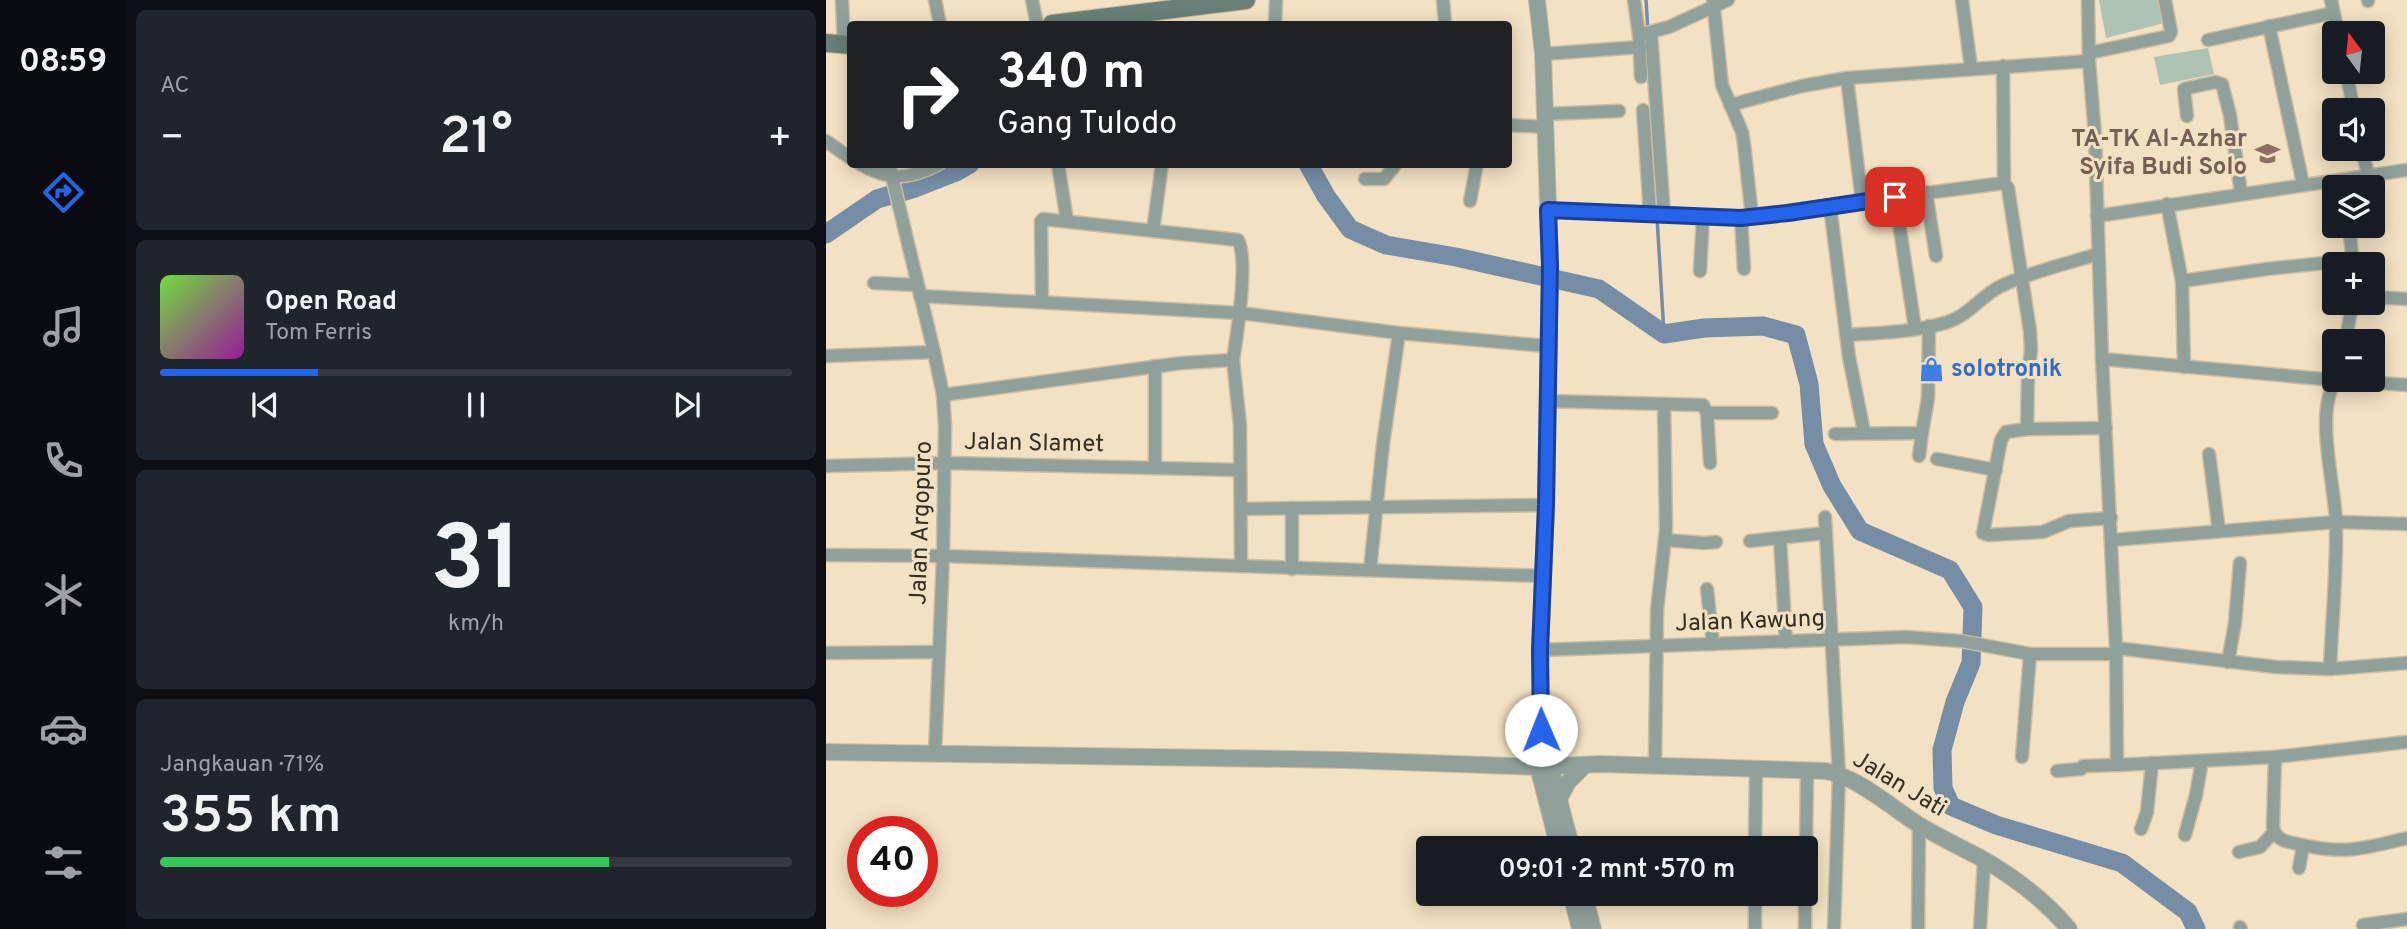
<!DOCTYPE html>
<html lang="id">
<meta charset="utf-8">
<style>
:root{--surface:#171b24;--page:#20242c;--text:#f1f3f6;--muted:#9ea1a6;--line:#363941;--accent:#2563eb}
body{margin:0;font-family:Overpass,sans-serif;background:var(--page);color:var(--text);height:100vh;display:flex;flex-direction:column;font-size:26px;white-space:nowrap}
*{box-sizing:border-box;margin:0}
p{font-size:23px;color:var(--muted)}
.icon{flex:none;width:38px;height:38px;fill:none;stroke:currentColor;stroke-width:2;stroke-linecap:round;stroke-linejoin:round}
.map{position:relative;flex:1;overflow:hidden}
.panel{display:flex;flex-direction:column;gap:10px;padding:10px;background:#0d0f14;width:700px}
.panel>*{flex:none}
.top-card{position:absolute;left:21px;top:21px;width:665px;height:147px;border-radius:7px;box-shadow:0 4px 18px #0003;background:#202124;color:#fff;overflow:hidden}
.needle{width:46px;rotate:345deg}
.controls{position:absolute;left:1496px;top:21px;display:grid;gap:14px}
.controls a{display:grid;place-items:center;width:63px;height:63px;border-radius:7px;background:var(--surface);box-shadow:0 4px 18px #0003;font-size:35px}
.speed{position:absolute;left:21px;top:816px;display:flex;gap:14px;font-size:35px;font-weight:700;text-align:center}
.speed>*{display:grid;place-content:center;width:91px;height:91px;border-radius:50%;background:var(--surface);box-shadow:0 4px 18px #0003;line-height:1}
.speed .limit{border:10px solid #d22;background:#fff;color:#111}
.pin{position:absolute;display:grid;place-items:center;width:60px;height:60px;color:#fff;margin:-30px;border-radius:14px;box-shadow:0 4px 10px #0006}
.me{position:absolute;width:77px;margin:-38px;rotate:359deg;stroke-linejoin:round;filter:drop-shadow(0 0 5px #0008)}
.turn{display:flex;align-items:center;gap:24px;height:147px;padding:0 35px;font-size:32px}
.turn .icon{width:91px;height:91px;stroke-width:2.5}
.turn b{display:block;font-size:49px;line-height:60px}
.big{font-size:52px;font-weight:600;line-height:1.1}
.panel .widget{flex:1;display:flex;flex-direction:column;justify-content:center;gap:10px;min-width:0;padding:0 24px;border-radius:10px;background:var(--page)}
.panel .dial{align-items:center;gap:0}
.dial b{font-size:91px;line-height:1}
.song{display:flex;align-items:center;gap:21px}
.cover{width:84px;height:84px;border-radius:10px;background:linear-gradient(135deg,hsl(100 70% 55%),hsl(300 70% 35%))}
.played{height:7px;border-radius:4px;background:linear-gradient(90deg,var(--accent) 25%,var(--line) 25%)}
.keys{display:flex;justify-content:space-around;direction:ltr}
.heat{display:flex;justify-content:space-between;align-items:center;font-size:38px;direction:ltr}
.charge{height:10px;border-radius:5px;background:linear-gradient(90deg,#34c759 71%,var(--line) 0)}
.trip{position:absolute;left:590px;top:836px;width:402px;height:70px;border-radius:7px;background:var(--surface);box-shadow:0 4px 18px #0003;font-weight:600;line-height:70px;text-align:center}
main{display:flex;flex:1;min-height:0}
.tabs{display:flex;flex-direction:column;width:126px;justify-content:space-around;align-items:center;background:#090b0e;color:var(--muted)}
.tabs .icon{width:49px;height:49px}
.tabs .on{color:var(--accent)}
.tabs b{font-size:32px;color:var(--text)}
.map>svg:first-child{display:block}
</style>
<main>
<nav class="tabs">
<b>08:59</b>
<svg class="icon on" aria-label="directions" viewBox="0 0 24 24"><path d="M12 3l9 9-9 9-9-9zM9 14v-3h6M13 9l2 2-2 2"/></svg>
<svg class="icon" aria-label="music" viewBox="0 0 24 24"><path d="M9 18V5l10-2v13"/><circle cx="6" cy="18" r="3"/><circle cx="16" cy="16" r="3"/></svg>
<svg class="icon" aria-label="phone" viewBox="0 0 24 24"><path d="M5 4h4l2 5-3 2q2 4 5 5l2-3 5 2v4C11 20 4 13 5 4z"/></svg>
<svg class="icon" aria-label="climate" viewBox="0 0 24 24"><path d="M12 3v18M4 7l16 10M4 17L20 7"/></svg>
<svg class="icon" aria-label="car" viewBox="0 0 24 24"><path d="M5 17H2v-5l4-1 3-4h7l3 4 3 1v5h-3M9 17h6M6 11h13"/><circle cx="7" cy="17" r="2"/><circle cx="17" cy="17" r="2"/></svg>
<svg class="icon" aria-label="filters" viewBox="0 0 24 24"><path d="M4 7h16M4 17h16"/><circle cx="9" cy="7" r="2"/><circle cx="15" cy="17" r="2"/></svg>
</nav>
<section class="panel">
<div class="widget"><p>AC</p>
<div class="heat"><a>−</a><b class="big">21°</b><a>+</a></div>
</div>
<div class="widget">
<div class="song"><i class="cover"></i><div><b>Open Road</b><p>Tom Ferris</p></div></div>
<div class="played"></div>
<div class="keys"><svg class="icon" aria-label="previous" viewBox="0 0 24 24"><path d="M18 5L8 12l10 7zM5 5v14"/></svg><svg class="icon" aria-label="pause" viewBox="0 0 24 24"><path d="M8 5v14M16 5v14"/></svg><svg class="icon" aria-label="next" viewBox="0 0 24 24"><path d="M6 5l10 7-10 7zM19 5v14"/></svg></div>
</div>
<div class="widget dial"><b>31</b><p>km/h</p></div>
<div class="widget"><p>Jangkauan · 71%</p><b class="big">355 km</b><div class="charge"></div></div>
</section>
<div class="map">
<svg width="1581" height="929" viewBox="0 0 1581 929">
<rect width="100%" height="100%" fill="#f2e1c2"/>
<g fill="#afc3b2">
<polygon points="1273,0 1333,0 1338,23 1280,38"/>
<polygon points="1382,48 1388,74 1334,85 1328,57"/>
</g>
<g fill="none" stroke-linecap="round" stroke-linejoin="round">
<g stroke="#758da5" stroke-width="3.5">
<polyline points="820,0 822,31"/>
<polyline points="827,151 830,209"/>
<polyline points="831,217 838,334"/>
</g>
<g stroke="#758da5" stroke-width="19">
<polyline points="482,164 500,196 524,229 560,245 630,257 773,289 838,334 878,328 937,326 970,335 983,384 988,444 1006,486 1034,531 1124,570 1147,607 1145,663 1129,702 1116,750 1117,788 1125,806 1170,825 1296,863 1362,912 1370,929"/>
<polyline points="0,234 51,199 89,188 130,172 144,164"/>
</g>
<defs>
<g id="minor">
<polyline points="16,0 18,45"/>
<polyline points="109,0 114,24"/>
<polyline points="206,0 211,24"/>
<polyline points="617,0 619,24"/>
<polyline points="808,0 813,35 815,77"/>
<polyline points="887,0 896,85 916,132 918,144 926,217"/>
<polyline points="1136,0 1145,68"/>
<polyline points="1262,0 1263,61 1269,136 1276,359 1290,648 1291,765 1449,757 1581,742"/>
<polyline points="1505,0 1512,33"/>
<polyline points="1542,0 1542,1"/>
<polyline points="449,24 450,0"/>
<polyline points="1443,26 1477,184"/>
<polyline points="825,33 838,215"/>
<polyline points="813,35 843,27 902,0"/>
<polyline points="1382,40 1507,13"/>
<polyline points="1263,53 1343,36 1345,32 1339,0"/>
<polyline points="717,54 814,47"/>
<polyline points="1177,66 1178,183"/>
<polyline points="1520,72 1528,110"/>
<polyline points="1021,78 1036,202"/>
<polyline points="904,105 976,86 1021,78 1263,61"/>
<polyline points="817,110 824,214"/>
<polyline points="719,114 793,111"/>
<polyline points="1361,116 1358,89 1389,82 1396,84 1404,115 1415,193"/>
<polyline points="682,125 720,127"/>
<polyline points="0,141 24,158"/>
<polyline points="1536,149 1542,175"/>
<path d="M34,164C63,181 83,180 113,164"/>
<polyline points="63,164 108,352 117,395 119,427 117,556 109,754"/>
<polyline points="232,164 241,221"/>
<polyline points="539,179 558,179 570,164"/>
<polyline points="1100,192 1110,256"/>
<polyline points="1069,197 1089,328"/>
<polyline points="644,201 651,164"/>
<polyline points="1341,204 1356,281 1358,367"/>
<polyline points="1004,206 1023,357 1038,432"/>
<polyline points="722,210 915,217 1178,183 1182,188 1204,331 1205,350 1202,377 1201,429"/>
<polyline points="1271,216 1581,170"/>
<polyline points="915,217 918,269"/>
<polyline points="1523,226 1527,264"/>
<polyline points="327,231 336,164"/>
<polyline points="874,271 877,216"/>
<polyline points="1356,281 1441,269 1527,260"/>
<polyline points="48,283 91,285"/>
<polyline points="94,296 414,313 573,333 721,346"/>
<polyline points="1547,297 1581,299"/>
<path d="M216,302L215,221L217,219L412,240C423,260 411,335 407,360"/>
<path d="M1021,335C1054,333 1090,332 1122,322C1143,315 1155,296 1175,286C1204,272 1240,264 1272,254"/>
<polyline points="1520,341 1526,303"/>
<polyline points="0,356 108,352"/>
<polyline points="1276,359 1508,380"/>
<polyline points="329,366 329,468"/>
<polyline points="1511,380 1581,385"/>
<polyline points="117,395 356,363 407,360 414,425 415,566"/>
<polyline points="721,401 877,405 881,413 884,463"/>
<polyline points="881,413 946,413"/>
<polyline points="1280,428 1201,429 1180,432 1175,440 1157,533 1162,535 1217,532 1243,521 1285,518"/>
<polyline points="1009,434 1096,433 1102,398 1103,326"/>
<polyline points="1383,454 1393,531"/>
<polyline points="1093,456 1096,433"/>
<polyline points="1111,459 1170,470"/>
<polyline points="0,466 120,463 414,470"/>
<polyline points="415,509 720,505"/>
<polyline points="999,517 1013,775 1008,929"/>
<polyline points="954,538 960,642"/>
<polyline points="839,540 878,543 890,542"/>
<polyline points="1286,540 1510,522 1581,524"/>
<polyline points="924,541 1000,533"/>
<polyline points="0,555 117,556 717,576"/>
<polyline points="466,569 466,508"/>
<polyline points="544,570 557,444 573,333"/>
<polyline points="881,589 887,644"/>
<polyline points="1290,648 1450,667 1504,669 1581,663"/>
<polyline points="714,650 1080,637 1135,641 1204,654 1290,654"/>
<polyline points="0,653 112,652"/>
<polyline points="1402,662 1409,623 1414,563"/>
<path d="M1504,669C1506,620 1511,571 1510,523C1509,484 1488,413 1510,380"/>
<polyline points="1196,757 1204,654"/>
<path d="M1449,757L1447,827C1450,840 1460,842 1472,844C1518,855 1536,849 1581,838"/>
<polyline points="829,766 831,610 840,529 838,404"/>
<polyline points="1231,771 1255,769 1257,766 1291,765"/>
<polyline points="1315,829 1321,812 1326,763"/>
<polyline points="1359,835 1370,795 1376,761"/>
<polyline points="929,849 930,770"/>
<polyline points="980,849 981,771"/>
<polyline points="1413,852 1434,847 1448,832"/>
<polyline points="1473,868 1477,846"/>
<polyline points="929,894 929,929"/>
<polyline points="1537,925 1581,919"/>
<polyline points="1414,927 1415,929"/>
<polyline points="979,929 979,894"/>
<polyline points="1092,929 1093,825"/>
<polyline points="1154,929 1158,860"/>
</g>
<g id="tertiary">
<polyline points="711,0 717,54 724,266 720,505 714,650 715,753 712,767 733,849"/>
<path d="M0,752L519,760L712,767L774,764L1000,771C1035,779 1063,806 1093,825C1113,837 1134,847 1155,858C1188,877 1219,900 1243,929"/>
<polyline points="718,758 724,765 746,849"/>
<polyline points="733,799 742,782 759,765"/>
<polyline points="745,894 754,929"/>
<polyline points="758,894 767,929"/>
</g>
<g id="secondary">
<polyline points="226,24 420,0"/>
<polyline points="0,43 24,45"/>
</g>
</defs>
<use href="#minor" stroke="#ccbda2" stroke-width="15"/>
<use href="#tertiary" stroke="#ccbda2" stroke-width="18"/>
<use href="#secondary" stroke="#ccbda2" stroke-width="20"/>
<use href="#minor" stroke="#90a09b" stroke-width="12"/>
<use href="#tertiary" stroke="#90a09b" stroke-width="16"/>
<use href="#secondary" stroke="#688078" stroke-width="18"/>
</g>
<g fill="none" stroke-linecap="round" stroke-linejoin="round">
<defs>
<polyline id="route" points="715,730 714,650 720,505 724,266 722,210 915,218 962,213 1069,197"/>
</defs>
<use href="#route" stroke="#184099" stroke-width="18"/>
<use href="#route" stroke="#2563eb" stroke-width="12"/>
</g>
<defs>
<symbol id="school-bare" viewBox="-9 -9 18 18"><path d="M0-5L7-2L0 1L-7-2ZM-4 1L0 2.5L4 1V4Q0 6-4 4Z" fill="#8d6e63" stroke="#f2e1c2" stroke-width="2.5" paint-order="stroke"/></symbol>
<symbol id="shop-bare" viewBox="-9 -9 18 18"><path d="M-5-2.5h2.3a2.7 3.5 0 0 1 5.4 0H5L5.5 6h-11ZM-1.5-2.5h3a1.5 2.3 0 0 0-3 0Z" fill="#3f7fe0" stroke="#f2e1c2" stroke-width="2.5" paint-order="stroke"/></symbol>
</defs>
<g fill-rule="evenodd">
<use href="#school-bare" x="1424" y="136" width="35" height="35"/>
<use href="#shop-bare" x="1088" y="352" width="35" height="35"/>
</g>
<g text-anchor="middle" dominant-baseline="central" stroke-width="6" stroke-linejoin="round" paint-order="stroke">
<g font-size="24" font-weight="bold" fill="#785e54" stroke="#f2e1c2" text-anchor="end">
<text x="1421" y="140">TA-TK Al-Azhar<tspan x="1421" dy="28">Syifa Budi Solo</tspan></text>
</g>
<g font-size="24" font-weight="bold" fill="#366cbe" stroke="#f2e1c2" text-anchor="start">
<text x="1125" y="370">solotronik</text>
</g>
<g font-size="24" fill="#342d21" stroke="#f2e1c2">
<text transform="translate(208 444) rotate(1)">Jalan Slamet</text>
<text transform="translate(96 523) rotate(-88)">Jalan Argopuro</text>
<text transform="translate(924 622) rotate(-2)">Jalan Kawung</text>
<text transform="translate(1073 785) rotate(31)">Jalan Jati</text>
</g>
</g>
</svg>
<div class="controls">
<a><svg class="needle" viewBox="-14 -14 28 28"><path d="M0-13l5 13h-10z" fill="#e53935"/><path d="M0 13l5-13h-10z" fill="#9ea1a6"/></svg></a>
<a><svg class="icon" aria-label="sound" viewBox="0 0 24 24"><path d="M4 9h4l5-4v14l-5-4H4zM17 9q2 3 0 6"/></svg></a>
<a><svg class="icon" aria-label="layers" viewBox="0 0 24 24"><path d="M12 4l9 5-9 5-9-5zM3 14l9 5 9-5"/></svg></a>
<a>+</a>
<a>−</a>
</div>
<div class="speed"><div class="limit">40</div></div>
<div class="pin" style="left:1069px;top:197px;background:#d93025"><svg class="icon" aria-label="arrive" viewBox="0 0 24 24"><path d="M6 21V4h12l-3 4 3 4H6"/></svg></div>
<svg class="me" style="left:715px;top:730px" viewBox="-20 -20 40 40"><circle r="19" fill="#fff"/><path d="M0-13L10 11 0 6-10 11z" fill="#2563eb"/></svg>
<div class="trip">09:01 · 2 mnt · 570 m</div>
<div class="top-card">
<div class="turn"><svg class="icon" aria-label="right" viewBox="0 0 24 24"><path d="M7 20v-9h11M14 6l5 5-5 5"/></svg><div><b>340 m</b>Gang Tulodo</div></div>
</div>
</div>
</main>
